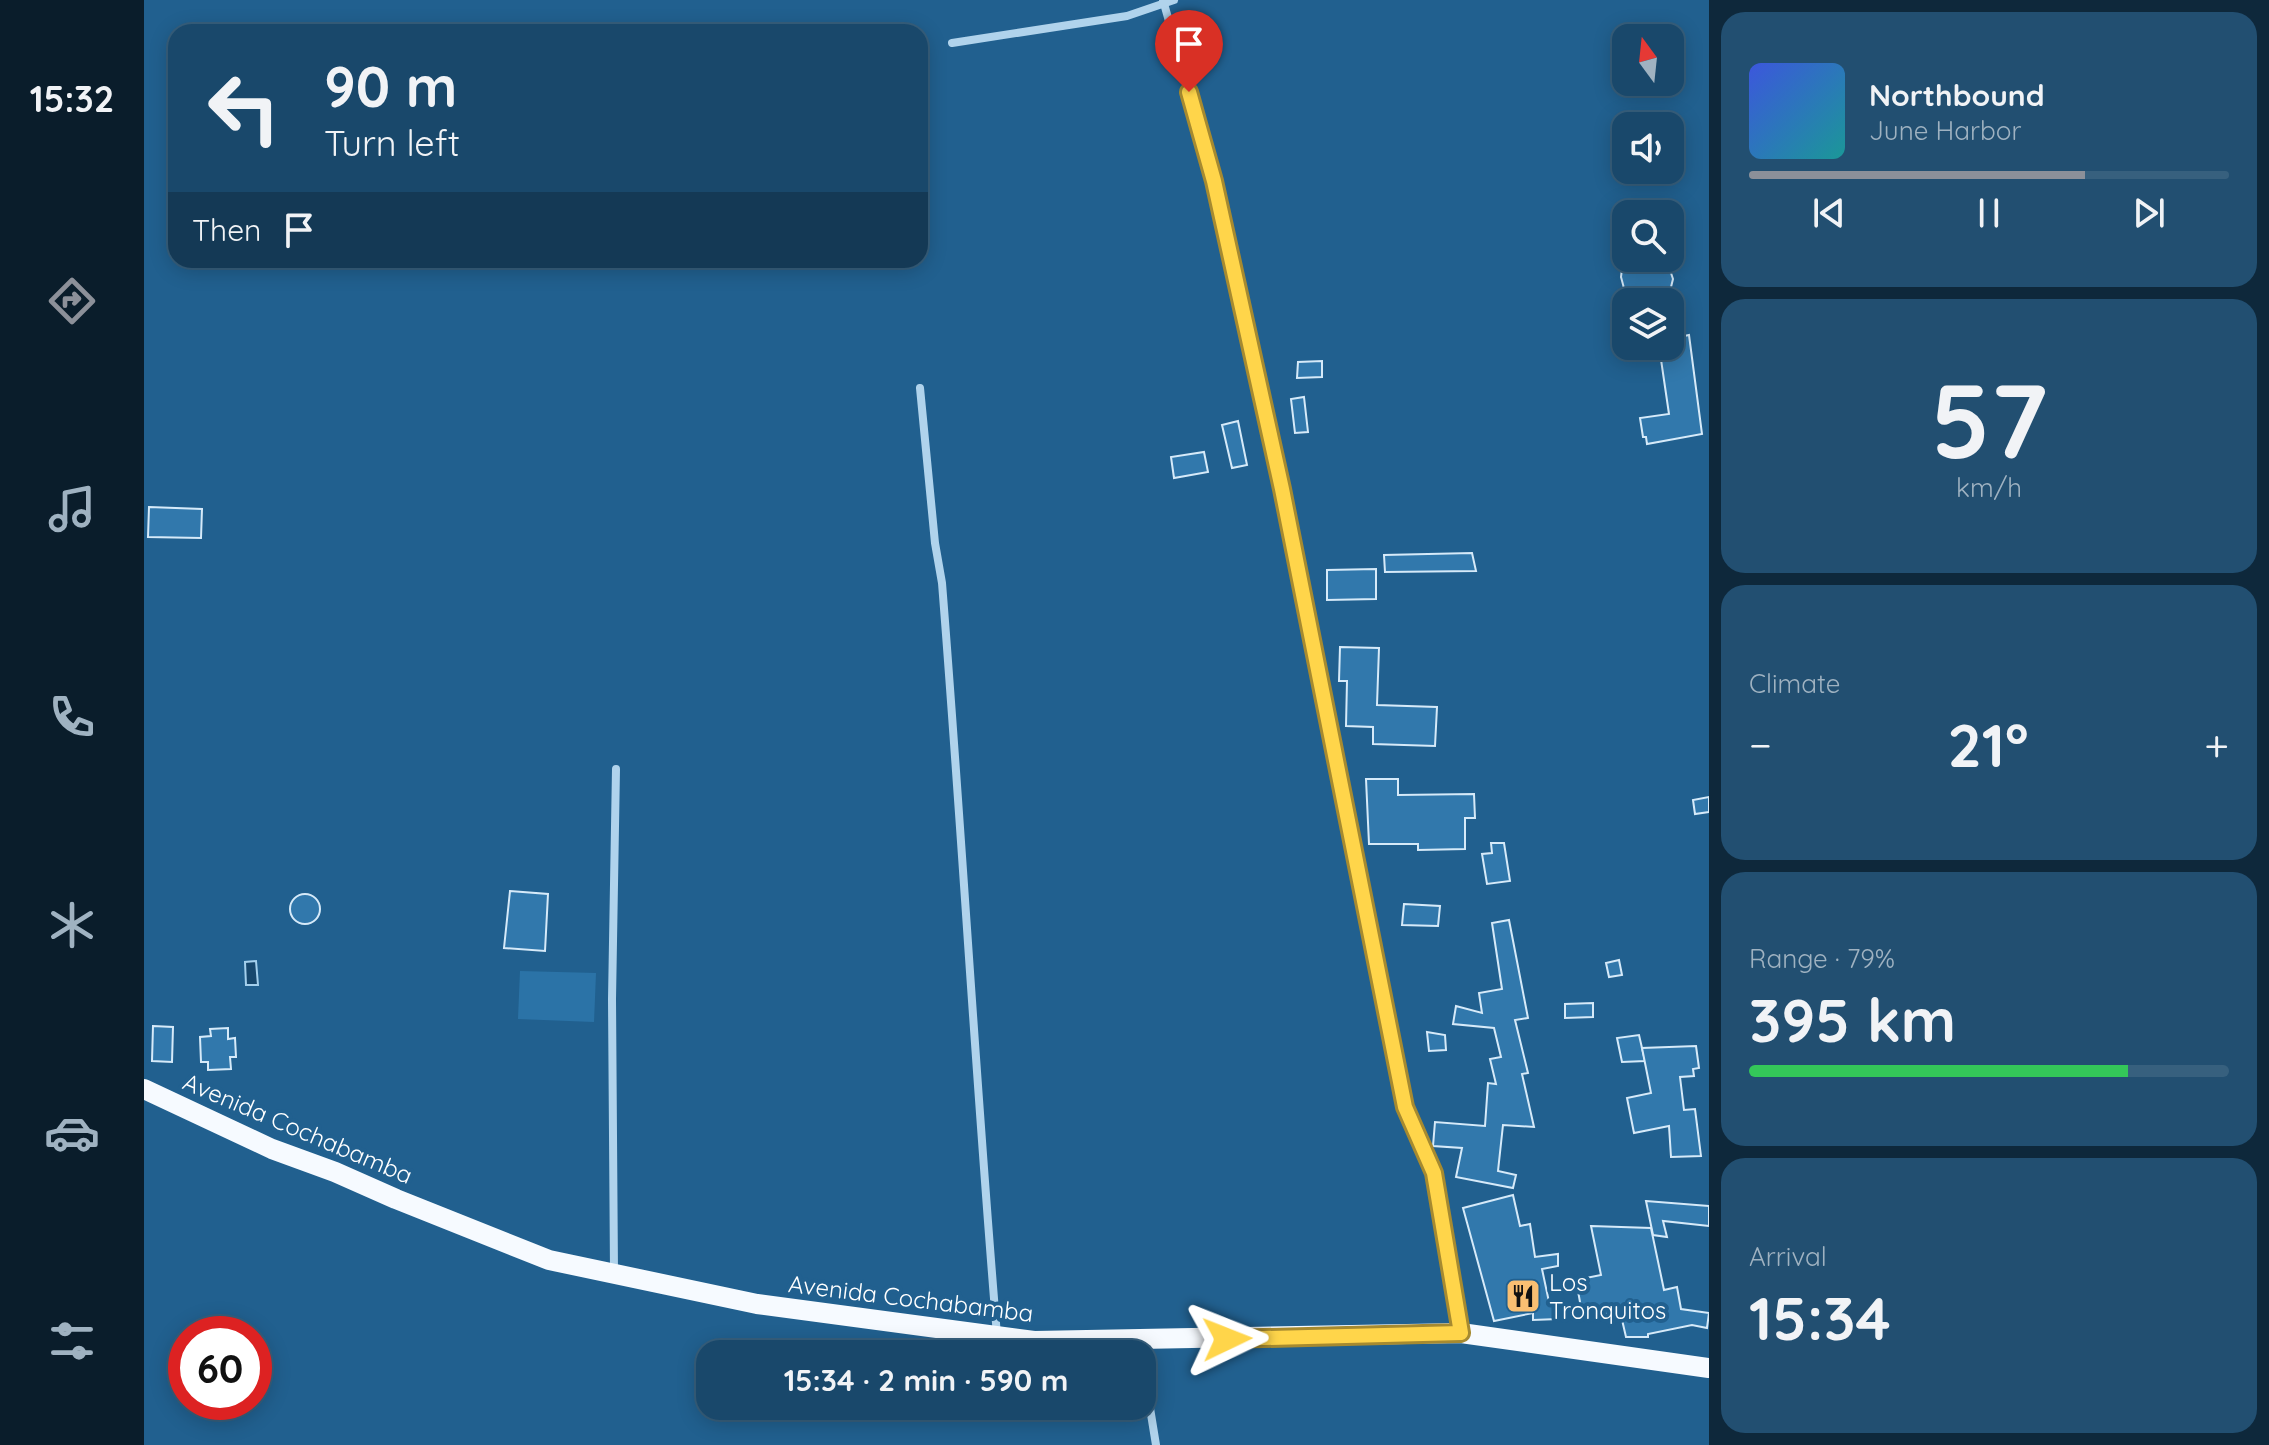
<!DOCTYPE html>
<meta charset="utf-8">
<style>
:root{--surface:#19486b;--page:#224f71;--text:#f1f3f6;--muted:#9fb2c1;--line:#37607e;--accent:#8c9099}
body{margin:0;font-family:Quicksand,sans-serif;background:var(--page);color:var(--text);height:100vh;display:flex;flex-direction:column;font-size:30px;white-space:nowrap}
*{box-sizing:border-box;margin:0}
p{font-size:26px;color:var(--muted)}
.icon{flex:none;width:44px;height:44px;fill:none;stroke:currentColor;stroke-width:2;stroke-linecap:round;stroke-linejoin:round}
.map{position:relative;flex:1;overflow:hidden}
.drawer{display:flex;flex-direction:column;gap:12px;padding:12px;background:#0e283b;width:560px}
.drawer>*{flex:none}
.top-card{position:absolute;left:24px;top:24px;width:760px;height:244px;border-radius:24px;box-shadow:0 4px 20px #0003,0 0 0 2px var(--line);background:#19486b;color:var(--text);overflow:hidden}
.needle{width:52px;rotate:345deg}
.fabs{position:absolute;left:1468px;top:24px;display:grid;gap:16px}
.fabs a{display:grid;place-items:center;width:72px;height:72px;border-radius:16px;background:var(--surface);box-shadow:0 4px 20px #0003,0 0 0 2px var(--line);font-size:40px}
.speed{position:absolute;left:24px;top:1316px;display:flex;gap:16px;font-size:40px;font-weight:700;text-align:center}
.speed>*{display:grid;place-content:center;width:104px;height:104px;border-radius:50%;background:var(--surface);box-shadow:0 4px 20px #0003,0 0 0 2px var(--line);line-height:1}
.speed .limit{border:12px solid #d22;background:#fff;color:#111}
.pin{position:absolute;display:grid;place-items:center;width:68px;height:68px;color:#fff;margin:-82px -34px;border-radius:50% 50% 50% 0;rotate:-45deg;box-shadow:0 0 8px #0007}
.pin .icon{rotate:45deg}
.me{position:absolute;width:88px;margin:-44px;rotate:88deg;stroke-linejoin:round;filter:drop-shadow(0 0 6px #0008)}
.turn{display:flex;align-items:center;gap:28px;height:168px;padding:0 24px;font-size:36px}
.turn .icon{width:104px;height:104px;stroke-width:2.5}
.turn b{display:block;font-size:56px;line-height:68px}
.then{display:flex;align-items:center;height:76px;padding:0 24px;background:#0003;gap:16px;font-size:30px}
.big{font-size:60px;font-weight:700;line-height:1.1}
.drawer .tile{flex:1;display:flex;flex-direction:column;justify-content:center;gap:12px;min-width:0;padding:0 28px;border-radius:24px;background:var(--page)}
.drawer .dial{align-items:center;gap:0}
.dial b{font-size:104px;line-height:1}
.song{display:flex;align-items:center;gap:24px}
.cover{width:96px;height:96px;border-radius:12px;background:linear-gradient(135deg,hsl(230 70% 55%),hsl(180 70% 35%))}
.played{height:8px;border-radius:4px;background:linear-gradient(90deg,var(--accent) 70%,var(--line) 70%)}
.keys{display:flex;justify-content:space-around;direction:ltr}
.heat{display:flex;justify-content:space-between;align-items:center;font-size:44px;direction:ltr}
.charge{height:12px;border-radius:6px;background:linear-gradient(90deg,#34c759 79%,var(--line) 0)}
.trip{position:absolute;left:552px;top:1340px;width:460px;height:80px;border-radius:24px;background:var(--surface);box-shadow:0 4px 20px #0003,0 0 0 2px var(--line);font-weight:700;line-height:80px;text-align:center}
main{display:flex;flex:1;min-height:0}
.tabs{display:flex;flex-direction:column;width:144px;justify-content:space-around;align-items:center;background:#0a1d2b;color:var(--muted)}
.tabs .icon{width:56px;height:56px}
.tabs .active{color:var(--accent)}
.tabs b{font-size:36px;color:var(--text)}
.map>svg:first-child{display:block}
</style>
<main>
<nav class="tabs">
<b>15:32</b>
<svg class="icon active" aria-label="directions" viewBox="0 0 24 24"><path d="M12 3l9 9-9 9-9-9zM9 14v-3h6M13 9l2 2-2 2"/></svg>
<svg class="icon" aria-label="music" viewBox="0 0 24 24"><path d="M9 18V5l10-2v13"/><circle cx="6" cy="18" r="3"/><circle cx="16" cy="16" r="3"/></svg>
<svg class="icon" aria-label="phone" viewBox="0 0 24 24"><path d="M5 4h4l2 5-3 2q2 4 5 5l2-3 5 2v4C11 20 4 13 5 4z"/></svg>
<svg class="icon" aria-label="climate" viewBox="0 0 24 24"><path d="M12 3v18M4 7l16 10M4 17L20 7"/></svg>
<svg class="icon" aria-label="car" viewBox="0 0 24 24"><path d="M5 17H2v-5l4-1 3-4h7l3 4 3 1v5h-3M9 17h6M6 11h13"/><circle cx="7" cy="17" r="2"/><circle cx="17" cy="17" r="2"/></svg>
<svg class="icon" aria-label="filters" viewBox="0 0 24 24"><path d="M4 7h16M4 17h16"/><circle cx="9" cy="7" r="2"/><circle cx="15" cy="17" r="2"/></svg>
</nav>
<div class="map">
<svg width="1565" height="1445" viewBox="0 0 1565 1445">
<rect width="100%" height="100%" fill="#21608f"/>
<polygon fill="#2b73a7" points="376,971 452,973 450,1022 374,1019"/>
<polygon fill="#17486e" stroke="#a4d0ed" stroke-width="2" points="112,961 114,985 102,985 101,962"/>
<g fill="#3178ac" stroke="#d6eaf9" stroke-width="2">
<polygon points="1487,258 1519,258 1524,264 1529,279 1527,287 1517,299 1493,302 1481,292 1477,277 1478,269"/>
<polygon points="1545,335 1558,434 1503,444 1502,437 1499,437 1496,418 1525,414 1515,346 1526,346 1526,339"/>
<polygon points="1178,361 1178,377 1153,378 1154,362"/>
<polygon points="1160,397 1164,432 1151,433 1147,399"/>
<polygon points="1094,421 1103,465 1088,468 1078,425"/>
<polygon points="1060,452 1064,472 1030,478 1027,457"/>
<polygon points="5,507 58,509 57,538 4,537"/>
<polygon points="1328,553 1332,571 1241,572 1240,555"/>
<polygon points="1232,569 1232,599 1183,600 1183,570"/>
<polygon points="1196,647 1235,648 1233,705 1293,707 1291,746 1229,744 1229,727 1202,726 1203,681 1195,681"/>
<polygon points="1222,779 1254,779 1254,795 1330,794 1331,818 1321,818 1321,849 1274,850 1274,844 1225,844"/>
<polygon points="1565,797 1565,812 1551,814 1549,800"/>
<polygon points="1347,843 1360,843 1366,881 1343,884 1338,854 1348,853"/>
<polygon points="366,891 404,894 401,951 360,948"/>
<circle cx="161" cy="909" r="15"/>
<polygon points="1260,904 1296,906 1294,926 1258,925"/>
<polygon points="1365,920 1384,1018 1371,1020 1384,1073 1378,1074 1390,1127 1359,1125 1354,1171 1372,1175 1369,1188 1312,1177 1318,1148 1289,1146 1291,1122 1341,1126 1344,1083 1352,1084 1346,1059 1357,1057 1350,1028 1309,1024 1312,1006 1338,1013 1335,993 1358,989 1348,923"/>
<polygon points="1475,960 1478,975 1465,977 1462,963"/>
<polygon points="1449,1003 1449,1017 1421,1018 1421,1004"/>
<polygon points="9,1026 29,1027 28,1062 8,1061"/>
<polygon points="84,1028 84,1039 91,1038 92,1057 86,1057 87,1069 64,1070 64,1062 57,1062 56,1037 67,1036 66,1029"/>
<polygon points="1283,1032 1301,1035 1302,1050 1285,1051"/>
<polygon points="1495,1035 1501,1061 1478,1062 1473,1038"/>
<polygon points="1552,1046 1555,1068 1549,1069 1550,1076 1536,1077 1540,1110 1551,1109 1557,1156 1527,1157 1525,1126 1490,1133 1483,1098 1507,1093 1498,1048"/>
<polygon points="1369,1195 1376,1226 1386,1224 1391,1257 1414,1254 1414,1266 1398,1269 1405,1302 1414,1302 1414,1319 1389,1320 1389,1313 1350,1321 1319,1208"/>
<polygon points="1502,1201 1565,1206 1565,1226 1519,1221 1523,1237 1509,1235"/>
<polygon points="1447,1226 1507,1228 1520,1290 1533,1287 1537,1309 1565,1313 1563,1328 1548,1325 1504,1334 1504,1337 1482,1337 1476,1311 1458,1315 1457,1310 1438,1313 1432,1280 1457,1275"/>
</g>
<g fill="none" stroke-linecap="round" stroke-linejoin="round">
<g stroke="#b0d3ec" stroke-width="8">
<polyline points="1019,0 1070,181 1138,489 1261,1107 1290,1173 1317,1332"/>
<polyline points="808,43 983,16 1030,0"/>
<path d="M776,388L791,543L798,583C818,834 832,1085 853,1335"/>
<polyline points="470,1271 468,999 472,769"/>
<polyline points="998,1359 1012,1445"/>
</g>
<polyline stroke="#f6faff" stroke-width="20" points="0,1089 128,1149 191,1172 252,1199 405,1260 613,1304 890,1341 1317,1333 1565,1368"/>
</g>
<g fill="none" stroke-linecap="round" stroke-linejoin="round">
<defs>
<polyline id="route" points="1045,92 1070,181 1138,489 1261,1107 1290,1173 1317,1333 1083,1339"/>
</defs>
<use href="#route" stroke="#a68a30" stroke-width="20"/>
<use href="#route" stroke="#ffd54a" stroke-width="14"/>
</g>
<defs>
<symbol id="restaurant-square" viewBox="-11 -11 22 22"><rect x="-9" y="-9" width="18" height="18" rx="4" fill="#f9bf72" stroke="#21608f"/><path d="M-5-6h1v4h1v-4h1v4h1v-4h1v5L-1.5 .5V6h-2V.5L-5-1ZM5-6V6H3V1.5H1.5Q1.5-4 5-6Z" fill="#111"/></symbol>
</defs>
<g fill-rule="evenodd">
<use href="#restaurant-square" x="1359" y="1276" width="40" height="40"/>
</g>
<g text-anchor="middle" dominant-baseline="central" stroke-width="8" stroke-linejoin="round" paint-order="stroke">
<g font-size="24" fill="#fff" stroke="#21608f">
<text transform="translate(154 1128) rotate(23)">Avenida Cochabamba</text>
<text transform="translate(767 1298) rotate(7)">Avenida Cochabamba</text>
</g>
<g font-size="24" fill="#fff" stroke="#21608f" text-anchor="start">
<text x="1405" y="1282">Los<tspan x="1405" dy="28">Tronquitos</tspan></text>
</g>
</g>
</svg>
<div class="fabs">
<a><svg class="needle" viewBox="-14 -14 28 28"><path d="M0-13l5 13h-10z" fill="#e53935"/><path d="M0 13l5-13h-10z" fill="#9fb2c1"/></svg></a>
<a><svg class="icon" aria-label="sound" viewBox="0 0 24 24"><path d="M4 9h4l5-4v14l-5-4H4zM17 9q2 3 0 6"/></svg></a>
<a><svg class="icon" aria-label="search" viewBox="0 0 24 24"><circle cx="10" cy="10" r="6"/><path d="M15 15l6 6"/></svg></a>
<a><svg class="icon" aria-label="layers" viewBox="0 0 24 24"><path d="M12 4l9 5-9 5-9-5zM3 14l9 5 9-5"/></svg></a>
</div>
<div class="speed"><div class="limit">60</div></div>
<div class="pin" style="left:1045px;top:92px;background:#d93025"><svg class="icon" aria-label="arrive" viewBox="0 0 24 24"><path d="M6 21V4h12l-3 4 3 4H6"/></svg></div>
<svg class="me" style="left:1083px;top:1339px" viewBox="-20 -20 40 40"><path d="M0-17L14 15 0 8-14 15z" fill="#ffd54a" stroke="#fff" stroke-width="4"/></svg>
<div class="trip">15:34 · 2 min · 590 m</div>
<div class="top-card">
<div class="turn"><svg class="icon" aria-label="left" viewBox="0 0 24 24"><path d="M17 20v-9H6M10 6l-5 5 5 5"/></svg><div><b>90 m</b>Turn left</div></div>
<div class="then">Then<svg class="icon" aria-label="arrive" viewBox="0 0 24 24"><path d="M6 21V4h12l-3 4 3 4H6"/></svg></div>
</div>
</div>
<section class="drawer">
<div class="tile">
<div class="song"><i class="cover"></i><div><b>Northbound</b><p>June Harbor</p></div></div>
<div class="played"></div>
<div class="keys"><svg class="icon" aria-label="previous" viewBox="0 0 24 24"><path d="M18 5L8 12l10 7zM5 5v14"/></svg><svg class="icon" aria-label="pause" viewBox="0 0 24 24"><path d="M8 5v14M16 5v14"/></svg><svg class="icon" aria-label="next" viewBox="0 0 24 24"><path d="M6 5l10 7-10 7zM19 5v14"/></svg></div>
</div>
<div class="tile dial"><b>57</b><p>km/h</p></div>
<div class="tile"><p>Climate</p>
<div class="heat"><a>−</a><b class="big">21°</b><a>+</a></div>
</div>
<div class="tile"><p>Range · 79%</p><b class="big">395 km</b><div class="charge"></div></div>
<div class="tile"><p>Arrival</p><b class="big">15:34</b></div>
</section>
</main>
